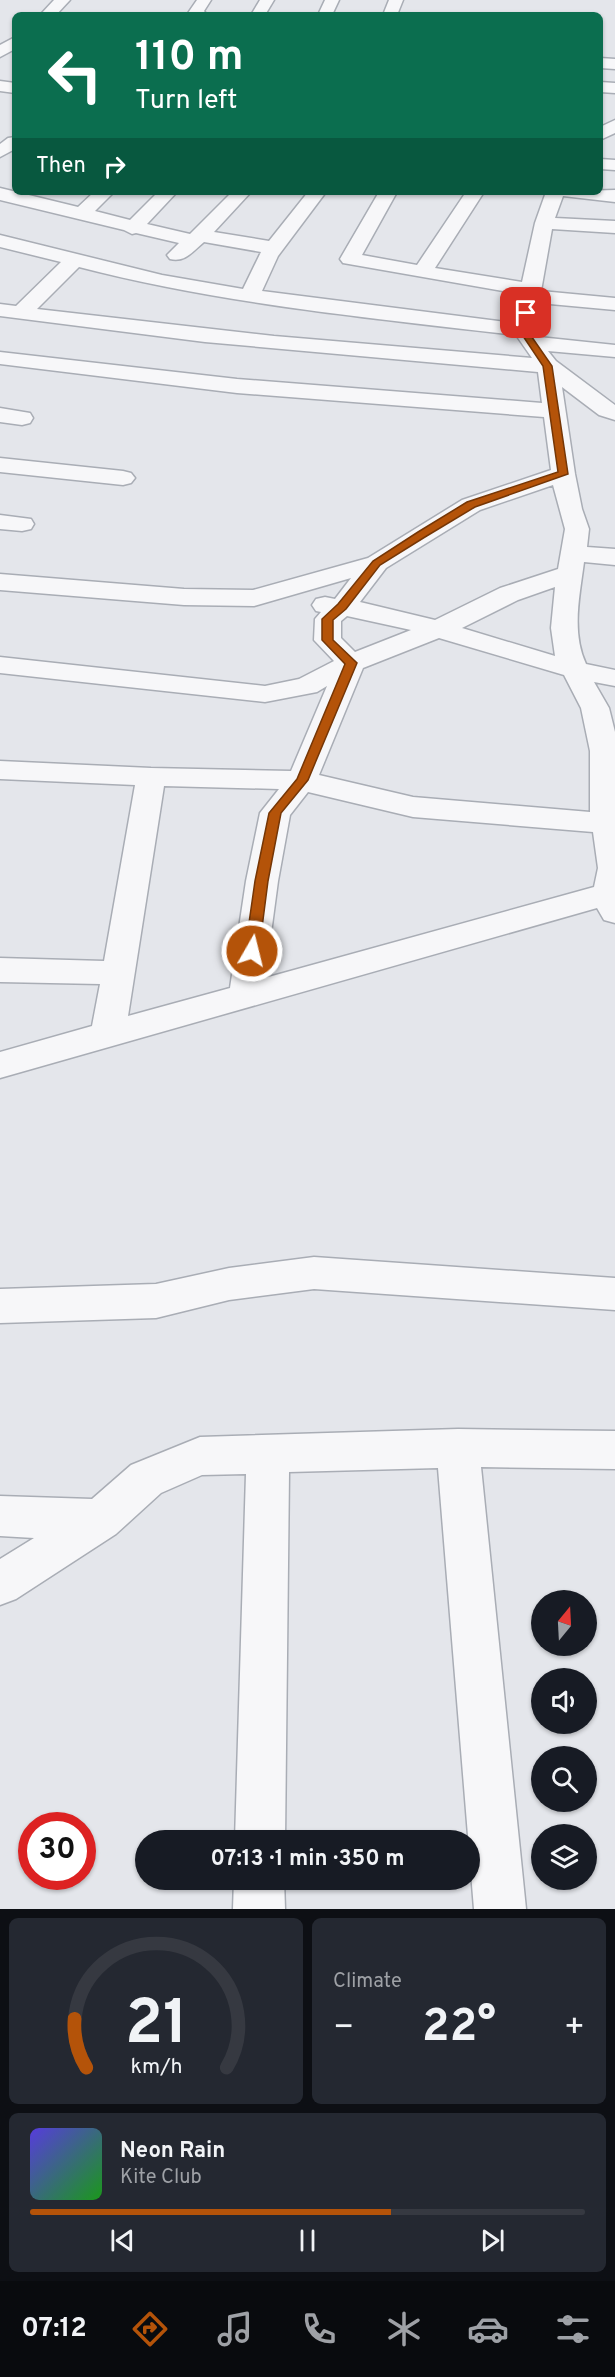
<!DOCTYPE html>
<meta charset="utf-8">
<style>
:root{--surface:#171b24;--page:#242831;--text:#f1f3f6;--muted:#9ea1a6;--line:#363941;--accent:#b45309}
body{margin:0;font-family:Overpass,sans-serif;background:var(--page);color:var(--text);height:100vh;display:flex;flex-direction:column;font-size:22px;white-space:nowrap}
*{box-sizing:border-box;margin:0}
p{font-size:20px;color:var(--muted)}
.icon{flex:none;width:33px;height:33px;fill:none;stroke:currentColor;stroke-width:2;stroke-linecap:round;stroke-linejoin:round}
.map{position:relative;height:1909px;overflow:hidden}
.drawer{display:flex;flex-direction:column;gap:9px;padding:9px;background:#0d0f14;flex:1}
.drawer>*{flex:none}
.guide{position:absolute;left:12px;top:12px;width:591px;height:183px;border-radius:9px;box-shadow:0 2px 4px #0004;background:#0b6e4f;color:#fff;overflow:hidden}
.needle{width:39px;rotate:18deg}
.buttons{position:absolute;left:531px;top:1590px;display:grid;gap:12px}
.buttons a{display:grid;place-items:center;width:66px;height:66px;border-radius:50%;background:var(--surface);box-shadow:0 2px 4px #0004;font-size:30px}
.speed{position:absolute;left:18px;top:1812px;display:flex;gap:12px;font-size:30px;font-weight:700;text-align:center}
.speed>*{display:grid;place-content:center;width:78px;height:78px;border-radius:50%;background:var(--surface);box-shadow:0 2px 4px #0004;line-height:1}
.speed .limit{border:9px solid #d22;background:#fff;color:#111}
.pin{position:absolute;display:grid;place-items:center;width:51px;height:51px;color:#fff;margin:-26px;border-radius:12px;box-shadow:0 3px 9px #0006}
.me{position:absolute;width:66px;margin:-33px;rotate:8deg;stroke-linejoin:round;filter:drop-shadow(0 0 4px #0008)}
.turn{display:flex;align-items:center;gap:21px;height:126px;padding:0 24px;font-size:27px}
.turn .icon{width:78px;height:78px;stroke-width:2.5}
.turn b{display:block;font-size:42px;line-height:51px}
.then{display:flex;align-items:center;height:57px;padding:0 24px;background:#0003;gap:12px;font-size:22px}
.big{font-size:45px;font-weight:700;line-height:1.1}
.drawer .widget{flex:1;display:flex;flex-direction:column;justify-content:center;gap:9px;min-width:0;padding:0 21px;border-radius:9px;background:var(--page)}
.drawer .dial{align-items:center;gap:0}
.dial svg{height:156px;overflow:visible;fill:none;stroke:var(--line);stroke-width:7;stroke-linecap:round;text-anchor:middle}
.dial text{fill:var(--text);stroke:none}
.song{display:flex;align-items:center;gap:18px}
.cover{width:72px;height:72px;border-radius:9px;background:linear-gradient(135deg,hsl(250 70% 55%),hsl(120 70% 35%))}
.played{height:6px;border-radius:3px;background:linear-gradient(90deg,var(--accent) 65%,var(--line) 65%)}
.keys{display:flex;justify-content:space-around;direction:ltr}
.heat{display:flex;justify-content:space-between;align-items:center;font-size:33px;direction:ltr}
.drawer .tiles{flex:1;display:grid;gap:9px;grid-template-columns:1fr 1fr}
.widget:last-child{grid-column:span 2}
.trip{position:absolute;left:135px;top:1830px;width:345px;height:60px;border-radius:30px;background:var(--surface);box-shadow:0 2px 4px #0004;font-weight:700;line-height:60px;text-align:center}
.tabs{display:flex;height:96px;justify-content:space-around;align-items:center;background:#090b0e;color:var(--muted)}
.tabs .icon{width:42px;height:42px}
.tabs .current{color:var(--accent)}
.tabs b{font-size:27px;color:var(--text)}
.map>svg:first-child{display:block}
</style>
<div class="map">
<svg width="615" height="1909" viewBox="0 0 615 1909">
<rect width="100%" height="100%" fill="#e4e6eb"/>
<g fill="none" stroke-linecap="round" stroke-linejoin="round">
<defs>
<g id="street">
<polygon points="54,0 70,0 56,15 40,15"/>
<polygon points="197,0 211,0 204,11 207,15 189,15 188,13"/>
<polygon points="260,0 274,0 265,15 251,15"/>
<polygon points="325,0 339,0 332,15 318,15"/>
<polygon points="389,0 403,0 397,15 383,15"/>
<polygon points="15,37 15,49 0,57 0,45"/>
<polygon points="600,58 615,59 615,69 600,68"/>
<polygon points="0,81 15,83 15,93 0,91"/>
<polygon points="600,82 615,83 615,93 600,92"/>
<polygon points="615,120 615,133 600,140 600,127"/>
<polygon points="15,137 15,149 0,157 0,144 8,138"/>
<polygon points="600,159 615,160 615,170 600,169"/>
<path d="M0,188L78,207L94,192H114L95,211L130,220L158,192H177L147,224L190,234L232,192H251L214,232L269,241L308,192H326L278,256L262,291L514,323L520,294L343,263L340,259L379,192H397L362,255L417,265L466,192H484L435,268L522,282L535,223L546,192L615,190V202L563,196L555,218L615,221V233L552,229L541,291L615,298V310L539,303L533,330L539,337L615,345V357L548,351L556,361L615,405V420L599,415L562,387L575,474L582,509L589,529L587,547L615,549V565L584,562C580,594 571,632 586,664L615,670V686L594,682L609,708L615,732V923L604,920L597,908L0,1078V1052L92,1026L100,984L0,982V958L104,961L135,785L0,779V761L151,768L291,771L327,686L317,692L265,702L0,673V657L265,686L299,679L334,661L314,640L315,619L321,612L316,611L312,605L316,599L325,597L335,599L351,578L254,606L184,605L0,590V574L184,589L253,590L368,558L462,500L551,470L544,417L237,393L0,364V352L237,379L542,403L538,372L205,342L0,316V304L16,306L61,262L0,247V235L162,275L243,289L261,252L204,242C193,251 185,263 170,259L167,255L179,243L136,233L132,234L124,230L0,200ZM79,267C222,304 370,318 516,335L532,358L274,336L37,309ZM553,485L565,529L558,569L500,588L435,620L360,602L386,568L480,510ZM555,587L551,628L555,656L462,628L518,600ZM347,616L411,630L355,652L341,638V621ZM439,638L564,675L581,708L590,751V812L413,797L319,775L363,668ZM164,786L279,789L260,813L246,881L230,988L128,1016ZM308,792L413,817L593,832L598,868L594,887L265,978L278,881L290,815Z"/>
<polygon points="0,408 30,413 33,418 30,423 22,425 0,422"/>
<polygon points="0,458 123,471 131,473 135,478 131,483 123,485 0,472"/>
<polygon points="0,515 31,519 34,524 31,529 22,531 0,529"/>
<polygon points="314,1257 615,1278 615,1310 314,1289 229,1300 156,1318 0,1323 0,1289 156,1284 229,1268"/>
<polygon points="458,1429 615,1431 615,1469 481,1467 526,1909 474,1909 438,1468 289,1472 285,1840 235,1840 246,1474 202,1475 161,1493 116,1534 16,1599 0,1605 0,1559 34,1538 0,1536 0,1496 92,1499 131,1465 200,1437"/>
<polygon points="234,1880 284,1880 285,1909 233,1909"/>
</g>
</defs>
<use href="#street" stroke="#a9adb5" stroke-width="3"/>
<use href="#street" fill="#f7f7f9" fill-rule="evenodd"/>
</g>
<polygon fill="#b45309" stroke="#753606" stroke-width="1.5" points="523,311 531,313 527,330 552,366 568,474 475,507 425,537 380,565 346,609 333,620 333,640 357,663 308,780 281,813 268,881 259,951 257,954 247,954 245,951 255,881 269,813 297,779 345,664 322,640 322,619 338,604 373,561 418,532 467,502 558,472 543,366 519,330"/>
</svg>
<div class="buttons">
<a><svg class="needle" viewBox="-14 -14 28 28"><path d="M0-13l5 13h-10z" fill="#e53935"/><path d="M0 13l5-13h-10z" fill="#9ea1a6"/></svg></a>
<a><svg class="icon" aria-label="sound" viewBox="0 0 24 24"><path d="M4 9h4l5-4v14l-5-4H4zM17 9q2 3 0 6"/></svg></a>
<a><svg class="icon" aria-label="search" viewBox="0 0 24 24"><circle cx="10" cy="10" r="6"/><path d="M15 15l6 6"/></svg></a>
<a><svg class="icon" aria-label="layers" viewBox="0 0 24 24"><path d="M12 4l9 5-9 5-9-5zM3 14l9 5 9-5"/></svg></a>
</div>
<div class="speed"><div class="limit">30</div></div>
<div class="pin" style="left:526px;top:313px;background:#d93025"><svg class="icon" aria-label="arrive" viewBox="0 0 24 24"><path d="M6 21V4h12l-3 4 3 4H6"/></svg></div>
<svg class="me" style="left:252px;top:951px" viewBox="-20 -20 40 40"><circle r="17" fill="#b45309" stroke="#fff" stroke-width="3"/><path d="M0-11L8 9 0 5-8 9z" fill="#fff"/></svg>
<div class="trip">07:13 · 1 min · 350 m</div>
<div class="guide">
<div class="turn"><svg class="icon" aria-label="left" viewBox="0 0 24 24"><path d="M17 20v-9H6M10 6l-5 5 5 5"/></svg><div><b>110 m</b>Turn left</div></div>
<div class="then">Then<svg class="icon" aria-label="right" viewBox="0 0 24 24"><path d="M7 20v-9h11M14 6l5 5-5 5"/></svg></div>
</div>
</div>
<section class="drawer">
<div class="tiles">
<div class="widget dial"><svg viewBox="0 0 100 80">
<path d="M14 69A42 42 0 1 1 86 69"/>
<path d="M14 69A42 42 0 0 1 8 44" stroke="#b45309"/>
<text x="50" y="56" font-size="32" font-weight="700">21</text>
<text x="50" y="72" font-size="11">km/h</text>
</svg></div>
<div class="widget"><p>Climate</p>
<div class="heat"><a>−</a><b class="big">22°</b><a>+</a></div>
</div>
<div class="widget">
<div class="song"><i class="cover"></i><div><b>Neon Rain</b><p>Kite Club</p></div></div>
<div class="played"></div>
<div class="keys"><svg class="icon" aria-label="previous" viewBox="0 0 24 24"><path d="M18 5L8 12l10 7zM5 5v14"/></svg><svg class="icon" aria-label="pause" viewBox="0 0 24 24"><path d="M8 5v14M16 5v14"/></svg><svg class="icon" aria-label="next" viewBox="0 0 24 24"><path d="M6 5l10 7-10 7zM19 5v14"/></svg></div>
</div>
</div>
</section>
<nav class="tabs">
<b>07:12</b>
<svg class="icon current" aria-label="directions" viewBox="0 0 24 24"><path d="M12 3l9 9-9 9-9-9zM9 14v-3h6M13 9l2 2-2 2"/></svg>
<svg class="icon" aria-label="music" viewBox="0 0 24 24"><path d="M9 18V5l10-2v13"/><circle cx="6" cy="18" r="3"/><circle cx="16" cy="16" r="3"/></svg>
<svg class="icon" aria-label="phone" viewBox="0 0 24 24"><path d="M5 4h4l2 5-3 2q2 4 5 5l2-3 5 2v4C11 20 4 13 5 4z"/></svg>
<svg class="icon" aria-label="climate" viewBox="0 0 24 24"><path d="M12 3v18M4 7l16 10M4 17L20 7"/></svg>
<svg class="icon" aria-label="car" viewBox="0 0 24 24"><path d="M5 17H2v-5l4-1 3-4h7l3 4 3 1v5h-3M9 17h6M6 11h13"/><circle cx="7" cy="17" r="2"/><circle cx="17" cy="17" r="2"/></svg>
<svg class="icon" aria-label="filters" viewBox="0 0 24 24"><path d="M4 7h16M4 17h16"/><circle cx="9" cy="7" r="2"/><circle cx="15" cy="17" r="2"/></svg>
</nav>
